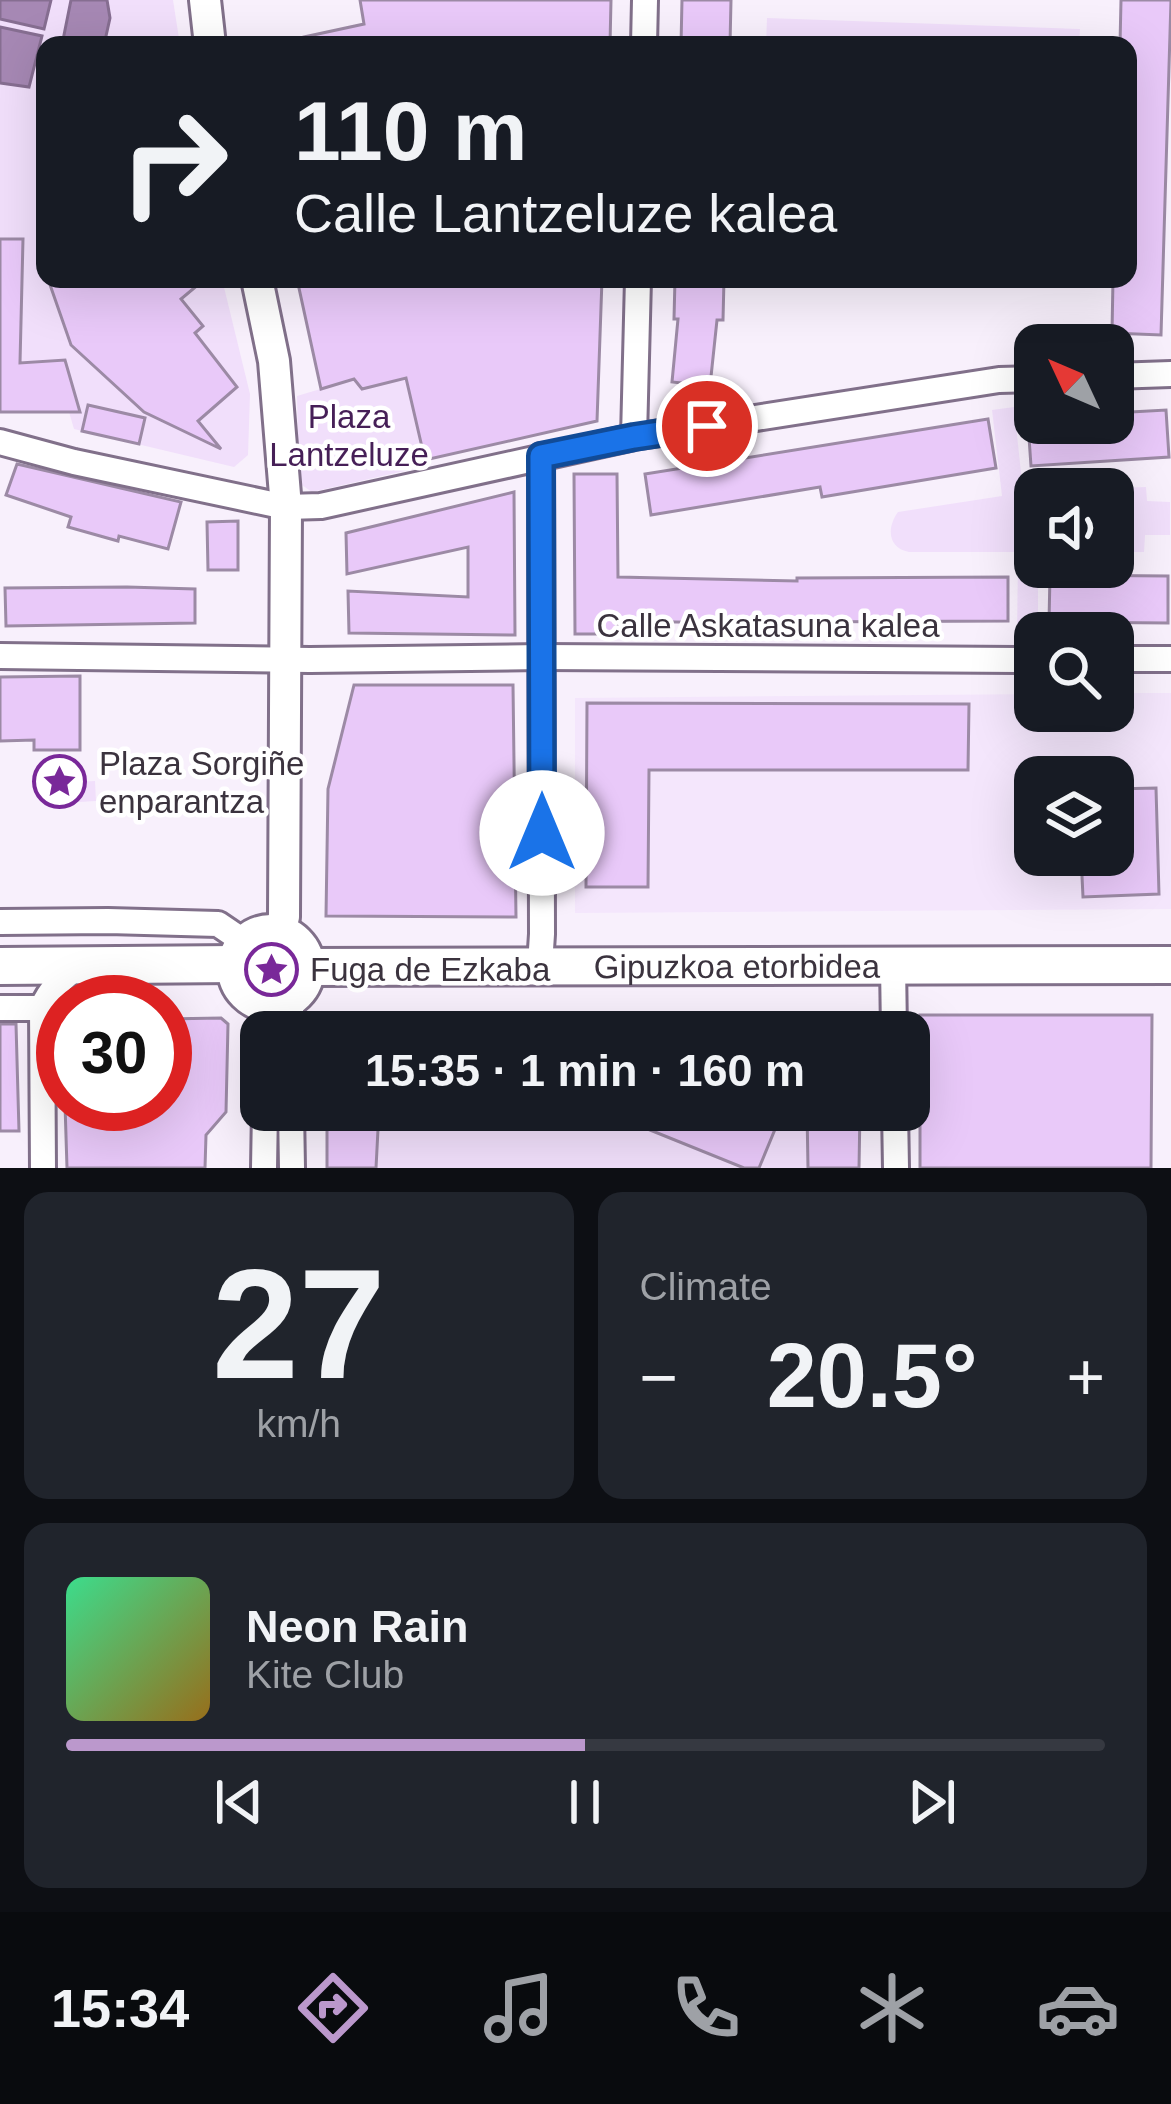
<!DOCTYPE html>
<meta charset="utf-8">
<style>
:root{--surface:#171b24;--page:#20242c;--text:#f1f3f6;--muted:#9ea1a6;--line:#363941;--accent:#bb98cc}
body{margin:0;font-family:Arial,sans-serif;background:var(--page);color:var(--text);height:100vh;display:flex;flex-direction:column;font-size:45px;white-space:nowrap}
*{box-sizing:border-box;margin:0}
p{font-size:39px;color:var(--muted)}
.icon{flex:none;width:66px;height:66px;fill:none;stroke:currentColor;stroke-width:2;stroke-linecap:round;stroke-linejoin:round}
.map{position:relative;height:1168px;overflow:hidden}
.drawer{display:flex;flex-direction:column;gap:24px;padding:24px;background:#0d0f14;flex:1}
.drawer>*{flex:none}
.banner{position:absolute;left:36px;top:36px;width:1101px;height:252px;border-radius:24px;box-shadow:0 12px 48px #0002;background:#171b24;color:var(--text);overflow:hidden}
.needle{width:78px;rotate:314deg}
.fabs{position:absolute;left:1014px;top:324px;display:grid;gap:24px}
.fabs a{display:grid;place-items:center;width:120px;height:120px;border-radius:24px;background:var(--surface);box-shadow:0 12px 48px #0002;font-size:60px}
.speed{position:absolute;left:36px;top:975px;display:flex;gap:24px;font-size:60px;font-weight:700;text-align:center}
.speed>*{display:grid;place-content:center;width:156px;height:156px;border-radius:50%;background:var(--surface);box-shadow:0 12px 48px #0002;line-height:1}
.speed .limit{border:18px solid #d22;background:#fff;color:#111}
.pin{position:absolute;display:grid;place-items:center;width:102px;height:102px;color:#fff;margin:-51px;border:6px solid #fff;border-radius:50%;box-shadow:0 3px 12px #0007}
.me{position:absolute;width:132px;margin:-66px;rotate:0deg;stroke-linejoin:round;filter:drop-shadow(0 0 9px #0008)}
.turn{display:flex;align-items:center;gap:42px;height:252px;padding:0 60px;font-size:54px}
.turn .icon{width:156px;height:156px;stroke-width:2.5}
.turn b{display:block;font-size:84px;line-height:102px}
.big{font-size:90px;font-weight:600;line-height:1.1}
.drawer .card{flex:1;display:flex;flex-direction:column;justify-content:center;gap:18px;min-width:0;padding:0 42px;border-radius:24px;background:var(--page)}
.drawer .dial{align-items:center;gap:0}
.dial b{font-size:156px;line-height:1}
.song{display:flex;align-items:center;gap:36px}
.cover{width:144px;height:144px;border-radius:18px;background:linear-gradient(135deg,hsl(150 70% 55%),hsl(40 70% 35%))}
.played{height:12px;border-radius:6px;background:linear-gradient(90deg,var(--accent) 50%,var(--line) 50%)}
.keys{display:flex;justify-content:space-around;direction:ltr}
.heat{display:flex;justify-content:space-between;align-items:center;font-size:66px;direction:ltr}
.drawer .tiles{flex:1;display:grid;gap:24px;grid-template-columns:1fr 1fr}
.card:last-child{grid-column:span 2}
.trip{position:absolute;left:240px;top:1011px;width:690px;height:120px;border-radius:24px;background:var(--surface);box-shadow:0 12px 48px #0002;font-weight:600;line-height:120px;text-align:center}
.tab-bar{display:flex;height:192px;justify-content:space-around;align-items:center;background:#090b0e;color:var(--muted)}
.tab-bar .icon{width:84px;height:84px}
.tab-bar .active{color:var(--accent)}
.tab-bar b{font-size:54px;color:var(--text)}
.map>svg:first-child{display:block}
</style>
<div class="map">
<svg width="1171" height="1168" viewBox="0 0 1171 1168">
<rect width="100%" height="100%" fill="#f8f0fc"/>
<path fill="#f4e6fc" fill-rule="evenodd" d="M1113,693H1171V909L575,913V698L1035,694V711H1113ZM1035,777H1113V855H1035Z"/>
<g fill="#f1dffb">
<polygon points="0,0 173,0 180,45 45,45 45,279 222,279 250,394 248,455 234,467 74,429 69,412 0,412"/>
<polygon points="767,18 1080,29 1079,45 766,45"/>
<polygon points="427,373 413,406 426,466 312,492 299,483 297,396 354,379"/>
<path d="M1014,407L1023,491L1035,492V567H1038V633H1035V638L1017,639L1018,552H909C887,548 887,527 898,512L1002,496L992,410Z"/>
<polygon points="1146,487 1147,501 1170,502 1170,535 1145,535 1144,552 1113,552 1113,489 1093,489"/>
<polygon points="95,781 96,801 62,803 61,783"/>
<circle cx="271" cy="969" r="23"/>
<polygon points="379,1110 601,1110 744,1168 376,1168"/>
<polygon points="783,1110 807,1110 808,1168 759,1168"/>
</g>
<g fill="#a688b4" stroke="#866e91" stroke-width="3">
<polygon points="0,0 51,0 44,29 0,19"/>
<polygon points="71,0 107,0 110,18 104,45 62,45"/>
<polygon points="0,27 42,36 29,87 0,83"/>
</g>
<g fill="#e9c9f9" stroke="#9c8aa5" stroke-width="3">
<polygon points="360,0 611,0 610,45 305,45 304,37 364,24"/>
<polygon points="682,0 731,0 730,45 681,45"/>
<polygon points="1121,0 1171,0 1161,335 1112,333 1113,279 1128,279 1128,45 1120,45"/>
<polygon points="0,239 23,239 20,363 65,360 80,412 0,412"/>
<polygon points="48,279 205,279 181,299 203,326 195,333 237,387 198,421 221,449 144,412 71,345"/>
<polygon points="297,279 602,279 597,421 425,460 406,378 362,389 354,379 321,389"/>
<polygon points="675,279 724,279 723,320 717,320 710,386 672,382 678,319 674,319"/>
<polygon points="88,405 145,418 139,444 82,431"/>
<polygon points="1166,410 1169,457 1031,466 1028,423 1113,423 1113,413"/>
<polygon points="988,419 996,468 822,497 820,487 651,515 645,474"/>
<polygon points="17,464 181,502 168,549 119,536 118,541 68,527 71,517 6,495"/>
<polygon points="574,474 617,474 618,577 797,581 797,578 1008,577 1008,621 786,622 786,624 618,621 618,634 575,634"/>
<polygon points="514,492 515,635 349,633 348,591 468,597 468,547 347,574 346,533"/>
<polygon points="238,521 238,570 208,570 207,522"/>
<polygon points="1050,575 1168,576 1168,623 1049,622"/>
<polygon points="127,587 195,589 195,623 6,626 5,588"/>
<polygon points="80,676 80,750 34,750 34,740 0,741 0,677"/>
<polygon points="354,685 513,685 516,917 326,916 328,789"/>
<polygon points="587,703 969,704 968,770 649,770 648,887 586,887"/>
<polygon points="1156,788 1159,894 1083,897 1081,855 1113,855 1113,789"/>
<polygon points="920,1015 1152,1015 1151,1168 920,1168"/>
<polygon points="221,1018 228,1024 226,1112 206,1135 205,1168 67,1168 65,1104 165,1104 165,1019"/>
<polygon points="0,1024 16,1024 19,1131 0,1131"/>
<polygon points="327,1110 379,1110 376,1168 327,1168"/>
<polygon points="783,1110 759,1168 744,1168 603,1111"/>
<polygon points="807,1110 860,1110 859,1168 808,1168"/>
</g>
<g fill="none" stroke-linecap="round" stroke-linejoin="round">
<defs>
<g id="minor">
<polyline points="644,45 645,0"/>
<polyline points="1113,376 1171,374"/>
<polyline points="634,437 638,279"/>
<polyline points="0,442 74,462 286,507 321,506 634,437 999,380 1035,379"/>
<polyline points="0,656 310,660 541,657 1035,660"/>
<polyline points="1113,659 1171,659"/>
<polyline points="0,922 108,921 218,924 246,943"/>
<polyline points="893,964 894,1032"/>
<polyline points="540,965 542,934 541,456"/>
<polyline points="291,997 291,1032"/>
<polyline points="258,1001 266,1017 265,1032"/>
<polyline points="0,1008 42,1008"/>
<polyline points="291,1110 292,1168"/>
<polyline points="895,1110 896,1168"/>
<path d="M43,1168L42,1008C50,989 62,979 78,966"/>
<polyline points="264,1168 265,1110"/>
</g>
<g id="tertiary">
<polyline points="205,0 210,45"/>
<polyline points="257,279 274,361 286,507 284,917 278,934"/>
</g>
<g id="secondary">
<circle cx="271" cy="968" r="35"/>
<polyline points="0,966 236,964"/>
<path id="s1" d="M305,967L1171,965"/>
</g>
</defs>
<use href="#minor" stroke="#81708a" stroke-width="30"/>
<use href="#tertiary" stroke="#81708a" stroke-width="36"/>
<use href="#secondary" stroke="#81708a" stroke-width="42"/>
<use href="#minor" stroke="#fff" stroke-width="24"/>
<use href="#tertiary" stroke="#fff" stroke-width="30"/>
<use href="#secondary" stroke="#fff" stroke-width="36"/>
</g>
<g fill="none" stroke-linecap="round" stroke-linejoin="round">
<defs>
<polyline id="route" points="542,833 541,456 634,437 707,426"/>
</defs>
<use href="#route" stroke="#114b97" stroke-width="30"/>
<use href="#route" stroke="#1a73e8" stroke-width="21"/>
</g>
<defs>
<symbol id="sight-ring" viewBox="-11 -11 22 22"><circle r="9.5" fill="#fff" stroke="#792899" stroke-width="1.5"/><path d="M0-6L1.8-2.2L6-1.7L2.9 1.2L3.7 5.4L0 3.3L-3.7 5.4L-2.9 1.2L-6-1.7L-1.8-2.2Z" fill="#792899"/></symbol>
</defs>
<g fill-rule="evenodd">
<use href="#sight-ring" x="30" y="752" width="59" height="59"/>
<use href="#sight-ring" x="242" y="940" width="59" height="59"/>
</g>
<g text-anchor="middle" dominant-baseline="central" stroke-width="9" stroke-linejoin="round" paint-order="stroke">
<g font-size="33" fill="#461f57" stroke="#fff">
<text x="349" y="416">Plaza<tspan x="349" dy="38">Lantzeluze</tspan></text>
</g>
<g font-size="33" fill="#3b333e" stroke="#fff">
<text x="768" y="625">Calle Askatasuna kalea</text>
<text stroke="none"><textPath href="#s1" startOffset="432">Gipuzkoa etorbidea</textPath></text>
</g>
<g font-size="33" fill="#3b333e" stroke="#fff" text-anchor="start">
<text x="99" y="763">Plaza Sorgiñe<tspan x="99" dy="38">enparantza</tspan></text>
<text x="310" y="969">Fuga de Ezkaba</text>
</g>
</g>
</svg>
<div class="fabs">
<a><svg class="needle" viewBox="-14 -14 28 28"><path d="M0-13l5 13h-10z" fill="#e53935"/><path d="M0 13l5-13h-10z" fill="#9ea1a6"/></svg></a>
<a><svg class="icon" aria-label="sound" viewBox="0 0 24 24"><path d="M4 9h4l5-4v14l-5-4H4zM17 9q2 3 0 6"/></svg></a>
<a><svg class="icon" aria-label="search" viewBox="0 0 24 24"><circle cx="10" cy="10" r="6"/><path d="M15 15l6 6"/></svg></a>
<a><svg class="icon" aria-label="layers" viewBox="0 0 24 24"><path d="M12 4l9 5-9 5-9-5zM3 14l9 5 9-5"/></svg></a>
</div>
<div class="speed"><div class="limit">30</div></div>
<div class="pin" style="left:707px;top:426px;background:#d93025"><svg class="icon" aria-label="arrive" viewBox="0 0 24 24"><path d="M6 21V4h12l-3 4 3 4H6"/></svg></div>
<svg class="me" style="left:542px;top:833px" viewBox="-20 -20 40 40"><circle r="19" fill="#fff"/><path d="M0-13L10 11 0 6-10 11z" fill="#1a73e8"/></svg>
<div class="trip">15:35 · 1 min · 160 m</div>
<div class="banner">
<div class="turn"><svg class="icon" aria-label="right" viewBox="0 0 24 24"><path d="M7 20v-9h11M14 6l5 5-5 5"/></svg><div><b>110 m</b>Calle Lantzeluze kalea</div></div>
</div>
</div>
<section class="drawer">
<div class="tiles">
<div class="card dial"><b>27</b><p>km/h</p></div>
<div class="card"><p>Climate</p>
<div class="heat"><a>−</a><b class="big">20.5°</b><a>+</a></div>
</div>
<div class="card">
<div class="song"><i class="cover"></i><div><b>Neon Rain</b><p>Kite Club</p></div></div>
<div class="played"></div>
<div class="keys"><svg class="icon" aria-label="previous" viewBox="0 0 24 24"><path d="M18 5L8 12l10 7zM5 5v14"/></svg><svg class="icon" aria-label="pause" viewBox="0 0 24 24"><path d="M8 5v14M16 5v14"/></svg><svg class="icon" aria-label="next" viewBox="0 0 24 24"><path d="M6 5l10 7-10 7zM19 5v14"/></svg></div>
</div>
</div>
</section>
<nav class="tab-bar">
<b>15:34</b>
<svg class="icon active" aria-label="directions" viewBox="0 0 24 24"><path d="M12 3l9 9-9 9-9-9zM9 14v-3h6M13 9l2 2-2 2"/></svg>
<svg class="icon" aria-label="music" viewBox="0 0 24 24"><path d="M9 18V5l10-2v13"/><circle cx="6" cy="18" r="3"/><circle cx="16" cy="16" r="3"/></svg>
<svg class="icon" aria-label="phone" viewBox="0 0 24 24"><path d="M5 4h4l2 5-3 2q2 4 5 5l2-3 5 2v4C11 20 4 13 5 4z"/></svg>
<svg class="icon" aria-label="climate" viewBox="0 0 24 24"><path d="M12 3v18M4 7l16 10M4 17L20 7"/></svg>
<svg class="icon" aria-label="car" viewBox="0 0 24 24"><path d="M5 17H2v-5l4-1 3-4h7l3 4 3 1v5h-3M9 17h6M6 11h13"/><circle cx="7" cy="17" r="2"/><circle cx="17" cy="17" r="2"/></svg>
</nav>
